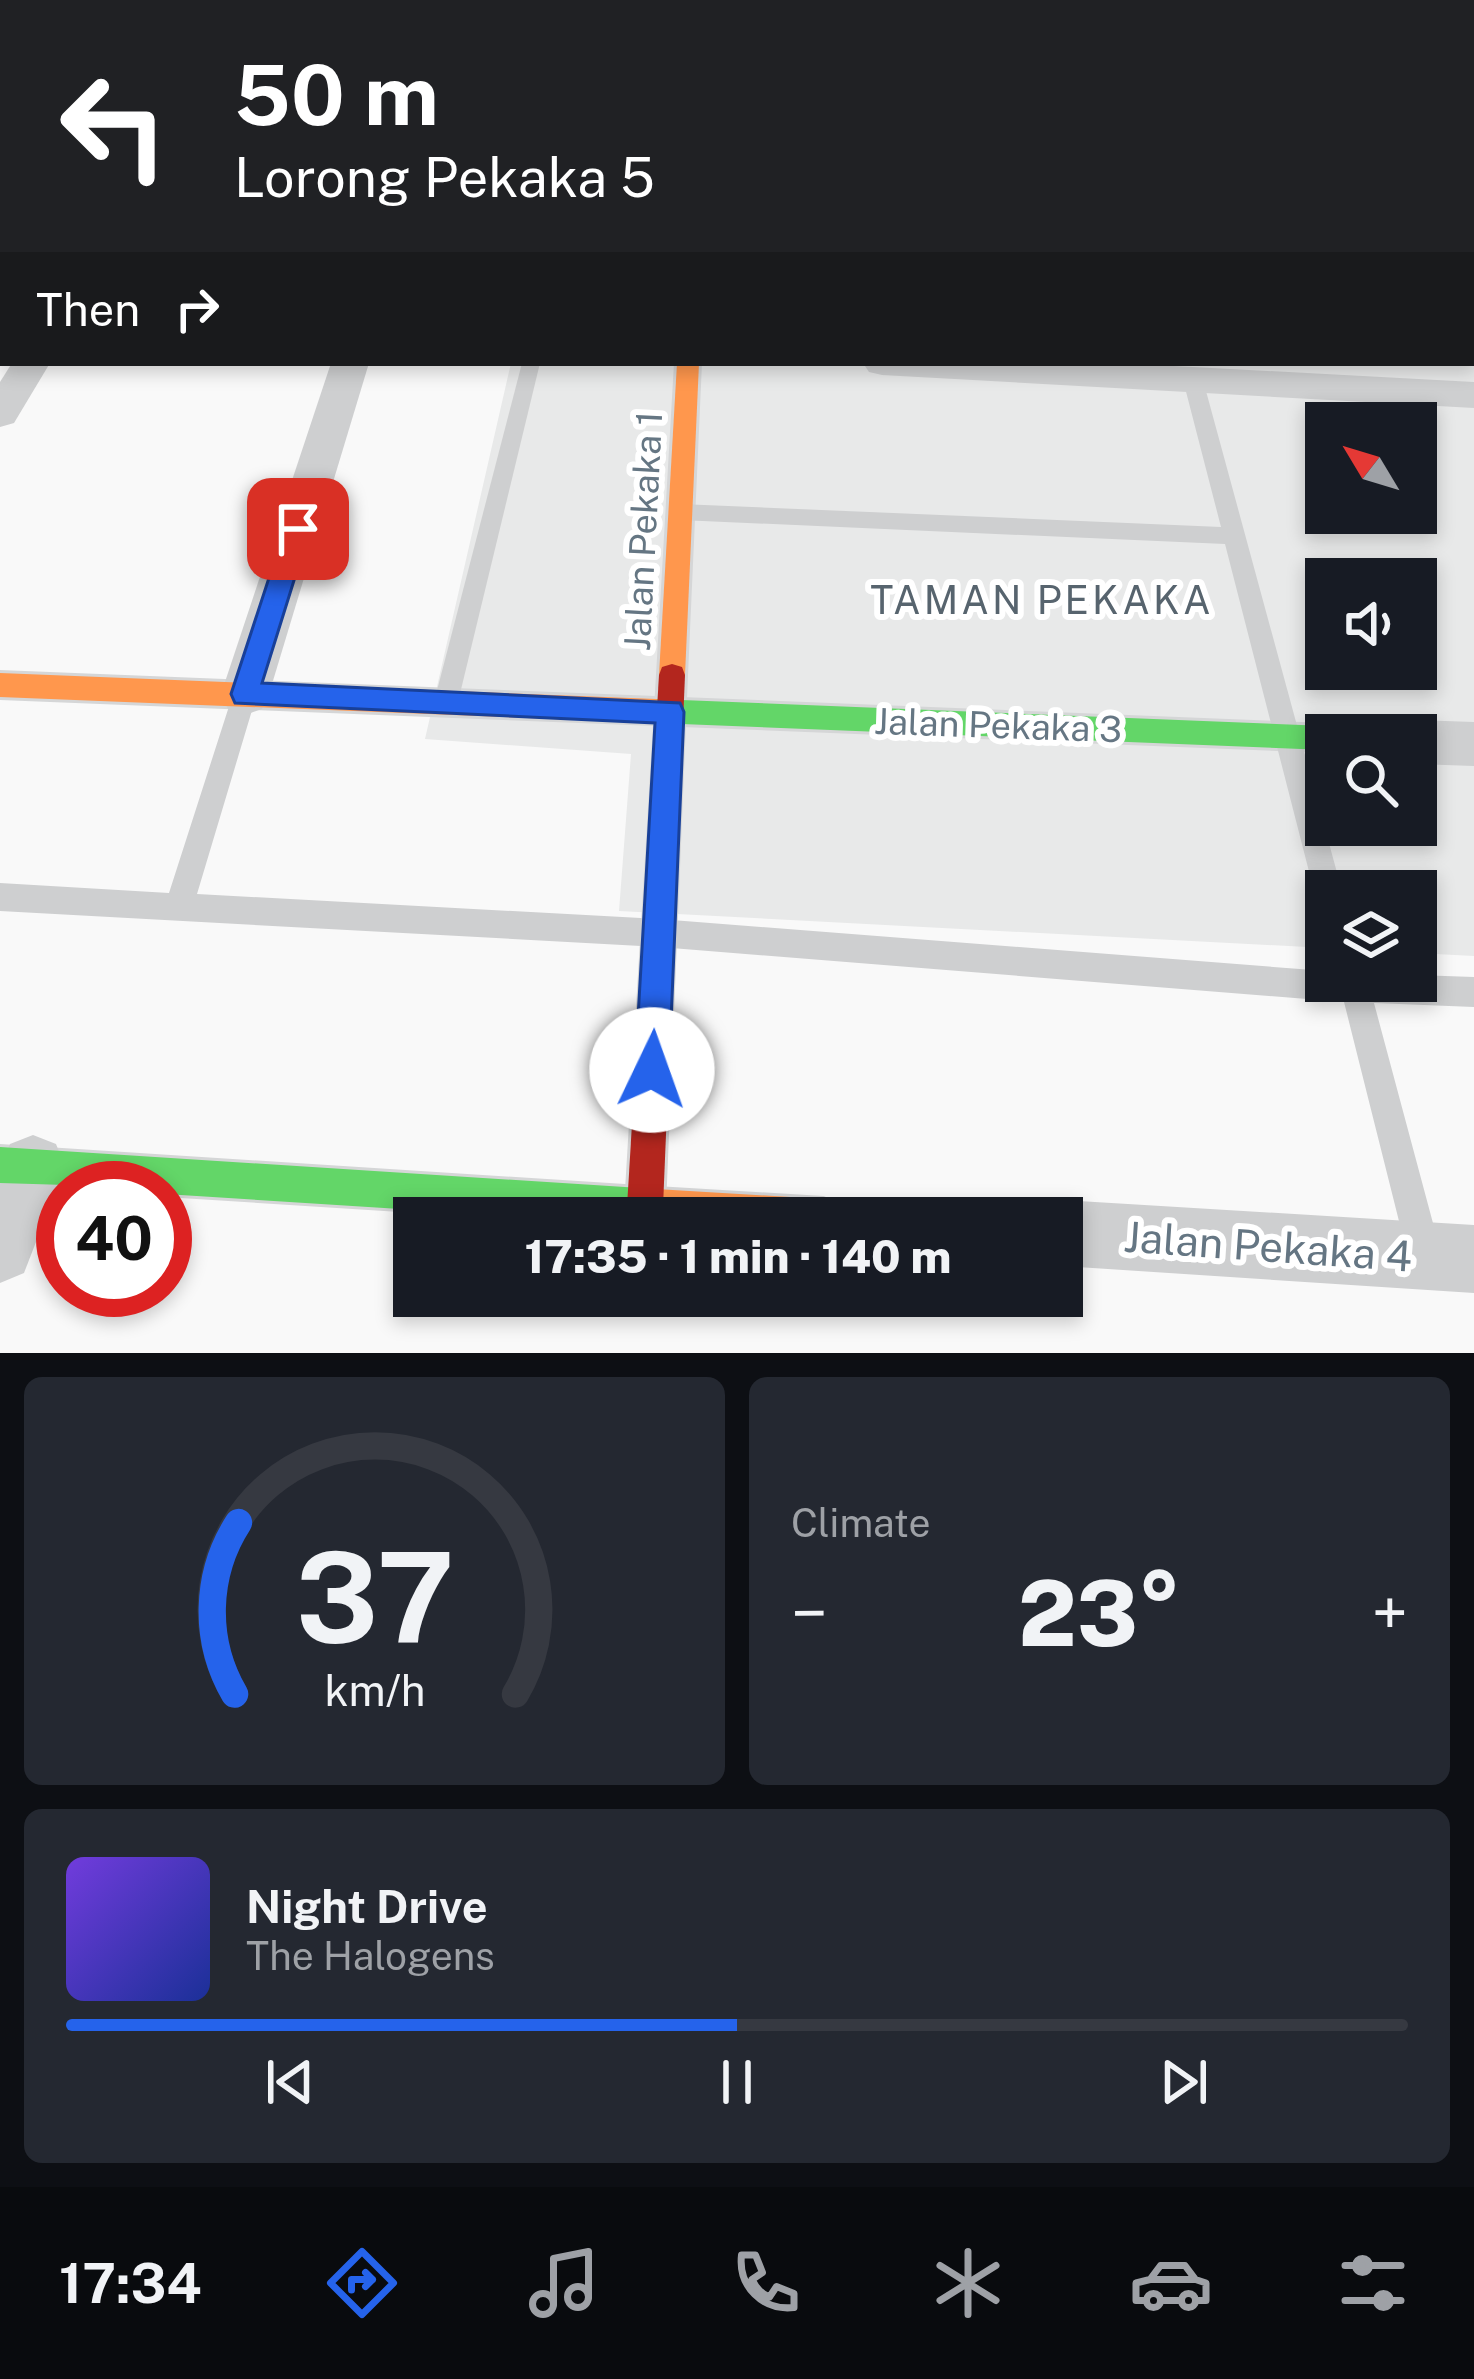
<!DOCTYPE html>
<meta charset="utf-8">
<style>
:root{--surface:#171b24;--page:#242831;--text:#f1f3f6;--muted:#9ea1a6;--line:#363941;--accent:#2563eb}
body{margin:0;font-family:"Public Sans",sans-serif;background:var(--page);color:var(--text);height:100vh;display:flex;flex-direction:column;font-size:45px;white-space:nowrap}
*{box-sizing:border-box;margin:0}
p{font-size:39px;color:var(--muted)}
.icon{flex:none;width:66px;height:66px;fill:none;stroke:currentColor;stroke-width:2;stroke-linecap:round;stroke-linejoin:round}
.map{position:relative;height:1353px;overflow:hidden}
.panel{display:flex;flex-direction:column;gap:24px;padding:24px;background:#0d0f14;flex:1}
.panel>*{flex:none}
.hud{position:absolute;left:0px;top:0px;width:1476px;height:366px;box-shadow:0 6px 18px #0003;background:#202124;color:#fff;overflow:hidden}
.needle{width:78px;rotate:308deg}
.controls{position:absolute;left:1305px;top:402px;display:grid;gap:24px}
.controls a{display:grid;place-items:center;width:132px;height:132px;border-radius:0px;background:var(--surface);box-shadow:0 6px 18px #0003;font-size:60px}
.speed{position:absolute;left:36px;top:1161px;display:flex;gap:24px;font-size:60px;font-weight:700;text-align:center}
.speed>*{display:grid;place-content:center;width:156px;height:156px;border-radius:50%;background:var(--surface);box-shadow:0 6px 18px #0003;line-height:1}
.speed .limit{border:18px solid #d22;background:#fff;color:#111}
.pin{position:absolute;display:grid;place-items:center;width:102px;height:102px;color:#fff;margin:-51px;border-radius:24px;box-shadow:0 6px 18px #0006}
.me{position:absolute;width:132px;margin:-66px;rotate:3deg;stroke-linejoin:round;filter:drop-shadow(0 0 9px #0008)}
.turn{display:flex;align-items:center;gap:42px;height:252px;padding:0 36px;font-size:54px}
.turn .icon{width:156px;height:156px;stroke-width:2.5}
.turn b{display:block;font-size:84px;line-height:102px}
.then{display:flex;align-items:center;height:114px;padding:0 36px;background:#0003;gap:24px;font-size:45px}
.big{font-size:90px;font-weight:800;line-height:1.1}
.panel .tile{flex:1;display:flex;flex-direction:column;justify-content:center;gap:18px;min-width:0;padding:0 42px;border-radius:18px;background:var(--page)}
.panel .dial{align-items:center;gap:0}
.dial svg{height:312px;overflow:visible;fill:none;stroke:var(--line);stroke-width:7;stroke-linecap:round;text-anchor:middle}
.dial text{fill:var(--text);stroke:none}
.song{display:flex;align-items:center;gap:36px}
.cover{width:144px;height:144px;border-radius:18px;background:linear-gradient(135deg,hsl(260 70% 55%),hsl(230 70% 35%))}
.played{height:12px;border-radius:6px;background:linear-gradient(90deg,var(--accent) 50%,var(--line) 50%)}
.keys{display:flex;justify-content:space-around;direction:ltr}
.heat{display:flex;justify-content:space-between;align-items:center;font-size:66px;direction:ltr}
.panel .tiles{flex:1;display:grid;gap:24px;grid-template-columns:1fr 1fr}
.tile:last-child{grid-column:span 2}
.trip{position:absolute;left:393px;top:1197px;width:690px;height:120px;border-radius:0px;background:var(--surface);box-shadow:0 6px 18px #0003;font-weight:800;line-height:120px;text-align:center}
.menu{display:flex;height:192px;justify-content:space-around;align-items:center;background:#090b0e;color:var(--muted)}
.menu .icon{width:84px;height:84px}
.menu .active{color:var(--accent)}
.menu b{font-size:54px;color:var(--text)}
.map>svg:first-child{display:block}
</style>
<div class="map">
<svg width="1474" height="1353" viewBox="0 0 1474 1353">
<rect width="100%" height="100%" fill="#f9f9f9"/>
<g fill="#e8e9e9" fill-rule="evenodd">
<polygon points="0,0 666,0 667,3 3,3 3,59"/>
<polygon points="740,0 1474,0 1474,50 1473,3"/>
<path d="M1474,190V956L1416,953V891H1326V948L619,911L631,754L425,739L511,363H1473ZM1326,423H1416V513H1326ZM1326,579H1416V669H1326ZM1326,735H1416V825H1326Z"/>
</g>
<g fill="none" stroke-linecap="round" stroke-linejoin="round">
<defs>
<g id="fast">
<rect x="698" y="0" width="14" height="3"/>
<rect x="0" y="97" width="3" height="10"/>
<rect x="1473" y="160" width="1" height="10"/>
<polygon points="656,699 1326,726 1339,735 1326,735 1326,750 656,723 646,719 642,711 646,703"/>
<polygon points="0,1147 656,1189 669,1194 674,1207 670,1218 540,1218 165,1194 165,1188 0,1183"/>
</g>
<g id="slow">
<polygon points="677,363 699,363 685,675 682,683 662,683 659,675"/>
<polygon points="0,673 656,699 666,703 670,711 666,719 656,723 0,697"/>
<polygon points="656,1189 823,1199 836,1205 842,1218 642,1218 638,1207 643,1194"/>
</g>
<polygon id="jam" points="672,664 682,667 685,675 663,1207 659,1218 631,1218 627,1207 659,675 662,667"/>
</defs>
<use href="#fast" stroke="#d5d6d7" stroke-width="6"/>
<use href="#slow" stroke="#d5d6d7" stroke-width="6"/>
<use href="#jam" stroke="#d5d6d7" stroke-width="6"/>
<g fill="#cecfd0" fill-rule="evenodd">
<polygon points="1135,0 1147,0 1148,3 1136,3"/>
<polygon points="1455,0 1468,0 1470,3 1457,3"/>
<rect x="0" y="228" width="3" height="10"/>
<rect x="1473" y="295" width="1" height="12"/>
<polygon points="522,363 540,363 458,702 455,709 446,713 437,709 434,702"/>
<polygon points="1193,374 1203,380 1342,891 1326,891 1326,904 1318,900 1314,891 1225,544 680,520 669,512 680,504 1221,527 1183,380"/>
<polygon points="244,687 253,690 256,697 197,894 659,919 1326,971 1326,981 1416,981 1416,975 1474,977 1474,1007 1374,1003 1441,1253 1436,1265 1424,1270 1412,1265 1407,1253 1344,1002 659,947 0,911 0,883 169,893 232,697 235,690"/>
</g>
<g fill="#cecfd0" fill-rule="evenodd">
<polygon points="693,0 781,0 783,3 694,3"/>
<rect x="1473" y="25" width="1" height="16"/>
<rect x="0" y="154" width="3" height="18"/>
<rect x="1473" y="192" width="1" height="20"/>
<rect x="0" y="306" width="3" height="22"/>
<polygon points="12,363 50,363 14,423 0,427 0,382"/>
<polygon points="331,363 369,363 269,694 262,709 245,715 228,709 221,694"/>
<polygon points="863,363 1118,363 1474,382 1474,408 882,375 869,372"/>
<polygon points="1416,720 1474,722 1474,766 1416,764 1416,735 1394,735 1398,726"/>
<polygon points="33,1135 56,1144 65,1167 24,1273 0,1283 0,1169 10,1144"/>
<polygon points="1062,1200 1474,1225 1474,1293 1062,1266 1062,1218 1035,1218 1038,1209"/>
</g>
<use href="#fast" fill="#63d668" fill-rule="evenodd"/>
<use href="#slow" fill="#ff974d" fill-rule="evenodd"/>
<use href="#jam" fill="#b3261e" fill-rule="evenodd"/>
</g>
<polygon fill="#2563eb" stroke="#184099" stroke-width="3" points="298,519 310,529 262,683 680,703 684,712 669,1070 664,1082 652,1087 640,1082 635,1070 655,723 235,703 231,694 285,529"/>
<g text-anchor="middle" dominant-baseline="central" stroke-width="12" stroke-linejoin="round" paint-order="stroke">
<g font-size="36" fill="#657683" stroke="#fff">
<text transform="translate(643 531) rotate(-87)">Jalan Pekaka 1</text>
<text transform="translate(998 725) rotate(2)">Jalan Pekaka 3</text>
</g>
<g font-size="39" letter-spacing="3" fill="#57646e" stroke="#fff">
<text x="1042" y="600">TAMAN PEKAKA</text>
</g>
<g font-size="42" fill="#657683" stroke="#fff">
<text transform="translate(1268 1246) rotate(4)">Jalan Pekaka 4</text>
</g>
</g>
</svg>
<div class="controls">
<a><svg class="needle" viewBox="-14 -14 28 28"><path d="M0-13l5 13h-10z" fill="#e53935"/><path d="M0 13l5-13h-10z" fill="#9ea1a6"/></svg></a>
<a><svg class="icon" aria-label="sound" viewBox="0 0 24 24"><path d="M4 9h4l5-4v14l-5-4H4zM17 9q2 3 0 6"/></svg></a>
<a><svg class="icon" aria-label="search" viewBox="0 0 24 24"><circle cx="10" cy="10" r="6"/><path d="M15 15l6 6"/></svg></a>
<a><svg class="icon" aria-label="layers" viewBox="0 0 24 24"><path d="M12 4l9 5-9 5-9-5zM3 14l9 5 9-5"/></svg></a>
</div>
<div class="speed"><div class="limit">40</div></div>
<div class="pin" style="left:298px;top:529px;background:#d93025"><svg class="icon" aria-label="arrive" viewBox="0 0 24 24"><path d="M6 21V4h12l-3 4 3 4H6"/></svg></div>
<svg class="me" style="left:652px;top:1070px" viewBox="-20 -20 40 40"><circle r="19" fill="#fff"/><path d="M0-13L10 11 0 6-10 11z" fill="#2563eb"/></svg>
<div class="trip">17:35 · 1 min · 140 m</div>
<div class="hud">
<div class="turn"><svg class="icon" aria-label="left" viewBox="0 0 24 24"><path d="M17 20v-9H6M10 6l-5 5 5 5"/></svg><div><b>50 m</b>Lorong Pekaka 5</div></div>
<div class="then">Then<svg class="icon" aria-label="right" viewBox="0 0 24 24"><path d="M7 20v-9h11M14 6l5 5-5 5"/></svg></div>
</div>
</div>
<section class="panel">
<div class="tiles">
<div class="tile dial"><svg viewBox="0 0 100 80">
<path d="M14 69A42 42 0 1 1 86 69"/>
<path d="M14 69A42 42 0 0 1 15 25" stroke="#2563eb"/>
<text x="50" y="56" font-size="32" font-weight="700">37</text>
<text x="50" y="72" font-size="11">km/h</text>
</svg></div>
<div class="tile"><p>Climate</p>
<div class="heat"><a>−</a><b class="big">23°</b><a>+</a></div>
</div>
<div class="tile">
<div class="song"><i class="cover"></i><div><b>Night Drive</b><p>The Halogens</p></div></div>
<div class="played"></div>
<div class="keys"><svg class="icon" aria-label="previous" viewBox="0 0 24 24"><path d="M18 5L8 12l10 7zM5 5v14"/></svg><svg class="icon" aria-label="pause" viewBox="0 0 24 24"><path d="M8 5v14M16 5v14"/></svg><svg class="icon" aria-label="next" viewBox="0 0 24 24"><path d="M6 5l10 7-10 7zM19 5v14"/></svg></div>
</div>
</div>
</section>
<nav class="menu">
<b>17:34</b>
<svg class="icon active" aria-label="directions" viewBox="0 0 24 24"><path d="M12 3l9 9-9 9-9-9zM9 14v-3h6M13 9l2 2-2 2"/></svg>
<svg class="icon" aria-label="music" viewBox="0 0 24 24"><path d="M9 18V5l10-2v13"/><circle cx="6" cy="18" r="3"/><circle cx="16" cy="16" r="3"/></svg>
<svg class="icon" aria-label="phone" viewBox="0 0 24 24"><path d="M5 4h4l2 5-3 2q2 4 5 5l2-3 5 2v4C11 20 4 13 5 4z"/></svg>
<svg class="icon" aria-label="climate" viewBox="0 0 24 24"><path d="M12 3v18M4 7l16 10M4 17L20 7"/></svg>
<svg class="icon" aria-label="car" viewBox="0 0 24 24"><path d="M5 17H2v-5l4-1 3-4h7l3 4 3 1v5h-3M9 17h6M6 11h13"/><circle cx="7" cy="17" r="2"/><circle cx="17" cy="17" r="2"/></svg>
<svg class="icon" aria-label="filters" viewBox="0 0 24 24"><path d="M4 7h16M4 17h16"/><circle cx="9" cy="7" r="2"/><circle cx="15" cy="17" r="2"/></svg>
</nav>
